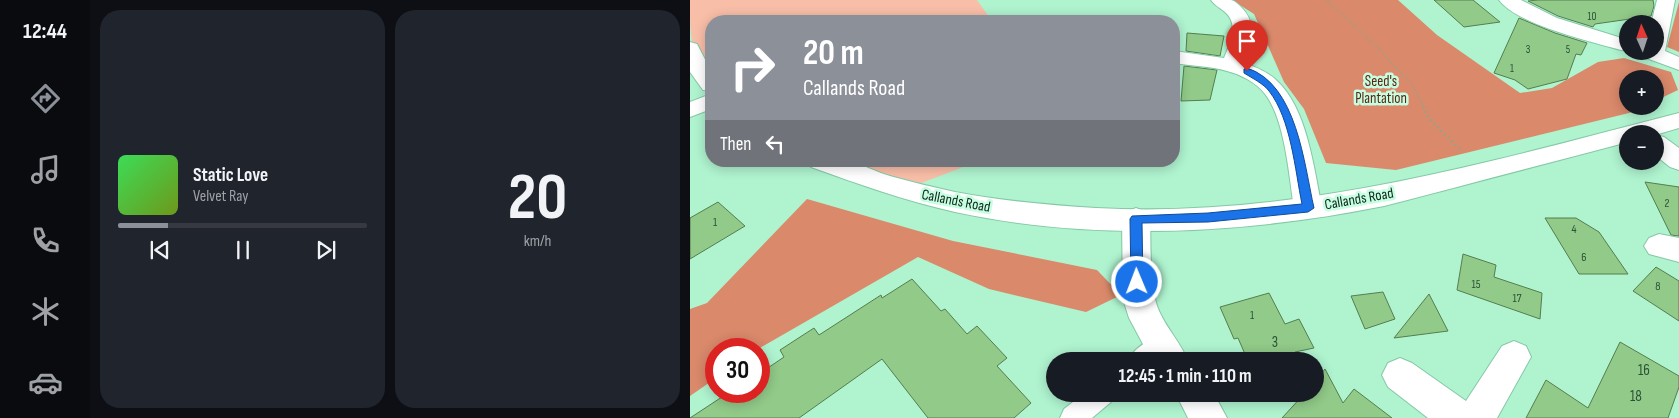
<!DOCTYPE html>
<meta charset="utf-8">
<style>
:root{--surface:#171b24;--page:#20242c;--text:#f1f3f6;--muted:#9ea1a6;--line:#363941;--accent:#8c9099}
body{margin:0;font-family:"Sofia Sans Condensed",sans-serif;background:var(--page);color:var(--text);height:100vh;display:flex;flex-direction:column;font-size:19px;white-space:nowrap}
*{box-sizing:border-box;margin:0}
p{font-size:16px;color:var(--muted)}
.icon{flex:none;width:28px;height:28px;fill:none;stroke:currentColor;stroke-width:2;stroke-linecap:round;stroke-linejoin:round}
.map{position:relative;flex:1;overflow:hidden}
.sheet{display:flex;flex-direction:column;gap:10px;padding:10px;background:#0d0f14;width:600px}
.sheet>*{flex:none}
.banner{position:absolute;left:15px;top:15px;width:475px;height:152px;border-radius:20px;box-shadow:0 2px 12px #0003;background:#8c9099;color:#fff;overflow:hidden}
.needle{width:32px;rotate:357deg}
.buttons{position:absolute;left:929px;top:15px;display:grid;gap:10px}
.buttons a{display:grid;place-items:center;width:45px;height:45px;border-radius:50%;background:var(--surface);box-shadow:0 2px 12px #0003;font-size:25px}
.speed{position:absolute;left:15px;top:338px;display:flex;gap:10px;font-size:25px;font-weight:700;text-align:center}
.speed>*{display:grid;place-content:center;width:65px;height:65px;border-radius:50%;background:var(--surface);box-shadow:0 2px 12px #0003;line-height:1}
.speed .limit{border:8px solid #d22;background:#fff;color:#111}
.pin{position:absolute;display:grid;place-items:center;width:42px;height:42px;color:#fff;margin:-51px -21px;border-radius:50% 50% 50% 0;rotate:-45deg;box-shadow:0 0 5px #0007}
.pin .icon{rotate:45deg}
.me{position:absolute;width:55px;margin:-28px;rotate:359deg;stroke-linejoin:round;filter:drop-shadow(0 0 4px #0008)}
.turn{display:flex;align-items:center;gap:18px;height:105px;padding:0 15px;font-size:22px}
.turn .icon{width:65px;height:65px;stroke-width:2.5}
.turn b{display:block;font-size:35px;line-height:42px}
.then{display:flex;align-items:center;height:48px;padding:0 15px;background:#0003;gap:10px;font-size:19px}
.sheet .tile{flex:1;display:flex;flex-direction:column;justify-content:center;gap:8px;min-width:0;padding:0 18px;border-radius:20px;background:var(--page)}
.sheet .dial{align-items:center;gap:0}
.dial b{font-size:65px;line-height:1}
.song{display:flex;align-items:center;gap:15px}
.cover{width:60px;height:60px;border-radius:8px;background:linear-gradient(135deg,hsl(130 70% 55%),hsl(80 70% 35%))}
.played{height:5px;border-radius:2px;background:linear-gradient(90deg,var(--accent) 20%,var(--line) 20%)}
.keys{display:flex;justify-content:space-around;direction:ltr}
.sheet .tiles{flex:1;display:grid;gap:10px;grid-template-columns:repeat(2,1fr)}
.trip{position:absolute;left:356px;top:352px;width:278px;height:50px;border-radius:25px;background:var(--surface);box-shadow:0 2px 12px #0003;font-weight:700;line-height:50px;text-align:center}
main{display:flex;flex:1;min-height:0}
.tab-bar{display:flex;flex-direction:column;width:90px;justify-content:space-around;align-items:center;background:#090b0e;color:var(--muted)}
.tab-bar .icon{width:35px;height:35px}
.tab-bar .selected{color:var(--accent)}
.tab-bar b{font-size:22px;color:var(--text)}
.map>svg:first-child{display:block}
</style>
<main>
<nav class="tab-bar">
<b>12:44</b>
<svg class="icon selected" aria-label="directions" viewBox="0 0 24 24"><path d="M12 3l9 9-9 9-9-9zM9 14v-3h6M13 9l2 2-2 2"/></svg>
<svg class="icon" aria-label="music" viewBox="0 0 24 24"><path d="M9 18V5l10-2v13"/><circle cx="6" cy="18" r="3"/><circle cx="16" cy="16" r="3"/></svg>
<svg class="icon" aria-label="phone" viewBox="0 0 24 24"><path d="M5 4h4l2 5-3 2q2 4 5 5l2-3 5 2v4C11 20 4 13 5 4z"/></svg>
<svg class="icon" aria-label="climate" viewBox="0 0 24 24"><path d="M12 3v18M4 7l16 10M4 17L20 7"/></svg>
<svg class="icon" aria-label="car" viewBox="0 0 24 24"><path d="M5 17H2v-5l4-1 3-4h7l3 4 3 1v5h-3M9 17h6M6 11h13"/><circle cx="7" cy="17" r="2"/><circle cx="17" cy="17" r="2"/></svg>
</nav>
<section class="sheet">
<div class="tiles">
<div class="tile">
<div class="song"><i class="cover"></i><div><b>Static Love</b><p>Velvet Ray</p></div></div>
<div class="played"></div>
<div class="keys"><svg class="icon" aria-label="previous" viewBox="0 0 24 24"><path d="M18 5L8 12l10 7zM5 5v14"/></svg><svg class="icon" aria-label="pause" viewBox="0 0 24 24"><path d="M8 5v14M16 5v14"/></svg><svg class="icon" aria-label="next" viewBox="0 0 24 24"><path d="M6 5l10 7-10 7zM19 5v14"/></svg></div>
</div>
<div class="tile dial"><b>20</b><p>km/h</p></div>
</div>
</section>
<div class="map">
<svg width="989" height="418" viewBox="0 0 989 418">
<rect width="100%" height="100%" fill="#aff3cf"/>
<g fill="#f9bea8">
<path d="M0,0H287L302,21H21V85C0,56 0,35 0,0Z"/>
<polygon points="130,161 289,161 213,190"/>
</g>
<g fill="#da896b">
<polygon points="542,0 708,0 747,35 830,93 862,88 908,62 934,58 981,72 988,90 965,101 965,79 938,79 938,106 955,106 943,112 706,170 636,163 614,109 594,82 564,14"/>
<polygon points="989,2 989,52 977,47"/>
<polygon points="117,199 263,241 407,270 431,295 396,312 299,289 228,257 68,349 26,349 26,378 0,396 0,309 17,303"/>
</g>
<g fill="#91ca89" stroke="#557e4f">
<polygon points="744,0 783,0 810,22 774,27"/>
<polygon points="848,0 963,0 964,6 961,16 905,24 903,27 868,16 838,1"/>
<polygon points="829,18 865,33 897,43 891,55 886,54 877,79 838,89 825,80 804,73"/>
<polygon points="497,33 534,36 530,56 496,51"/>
<polygon points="494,66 527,70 520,100 491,101"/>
<polygon points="955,182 989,187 989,236 981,235"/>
<polygon points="28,202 55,226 0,259 0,218"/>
<polygon points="855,218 886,218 909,232 938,274 889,274"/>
<polygon points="773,254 806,265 804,277 852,293 850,319 767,290"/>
<polygon points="966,267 989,281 989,321 943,291"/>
<polygon points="222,279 251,311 255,309 277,334 287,326 317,358 307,366 341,403 324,418 238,418 192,359 109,418 0,418 41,391 69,391 69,374 94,357 90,350 124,328 129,335 191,295 192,298"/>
<polygon points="693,292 705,319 675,329 661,296"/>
<polygon points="579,293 595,324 609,319 624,348 605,352 616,361 558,361 548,338 544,339 530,307"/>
<polygon points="739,294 758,331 704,338"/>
<polygon points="930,342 989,376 989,387 978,418 836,418 856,380 898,408"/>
<polygon points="635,369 653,403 664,389 702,418 592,418 614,394 625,394 625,381"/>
</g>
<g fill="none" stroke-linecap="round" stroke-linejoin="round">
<defs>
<g id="service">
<path d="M470,335L478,339L482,346C472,366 457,361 438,361C443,349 458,340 470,335Z"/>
<polygon points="393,394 424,394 421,402 402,418 370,418 374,409"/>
</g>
<g id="minor">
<path d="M521,0C527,0 535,0 541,0C545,1 548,4 551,7C568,23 560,43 553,62C564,67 577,71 586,80C617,107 624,169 632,208L628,215L618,218L608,215L604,208C599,176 595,119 575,94C567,83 550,74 537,71C520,66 501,66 484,63V51L534,58C540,44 549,25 536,13C531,8 525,6 521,0Z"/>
<path d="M809,0H831L867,18L938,40V51H941L931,50C902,42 826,24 809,0Z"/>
<polygon points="967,0 985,0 975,51 989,57 989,70 948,55 945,51 965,51 965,24 961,24"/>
<polygon points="21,94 21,109 0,117 0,102"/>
<polygon points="965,135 974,137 989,148 989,170 980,167 965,155"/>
<path d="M446,208L456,212L460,219C461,244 459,289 469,311C477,329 491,343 498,361H462L439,318L433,299L432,219L436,212Z"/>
<polygon points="969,234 989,238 989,262 959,254 954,246 959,238"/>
<polygon points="824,341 836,346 841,357 807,418 738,418 698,387 692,375 698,363 710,358 722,363 776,401 812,346"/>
<polygon points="486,394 524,394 537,418 498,418"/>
</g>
<g id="tertiary">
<polygon points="0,42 7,44 21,71 21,91 13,90 0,72"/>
<path d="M989,113V128L965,135L938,134V142C881,157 824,172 767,187C743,193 719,200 694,206C555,234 404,242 265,212C216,201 168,184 121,167L118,161C130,161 145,159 158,161C172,164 186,172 200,176C221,182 243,187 265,192C311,201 359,205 406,208C605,219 799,162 989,113Z"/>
</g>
</defs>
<use href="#service" stroke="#85c8a6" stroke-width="2"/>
<use href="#minor" stroke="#85c8a6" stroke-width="2"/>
<use href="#tertiary" stroke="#85c8a6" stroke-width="2"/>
<polyline stroke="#77ae92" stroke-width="2.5" stroke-dasharray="0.5 2.5" stroke-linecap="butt" points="636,0 671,31 722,84 734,108"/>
<polyline stroke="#77ae92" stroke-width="3" stroke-dasharray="1 4" stroke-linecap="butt" points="733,107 740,120 772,151"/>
<use href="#service" fill="#fff" fill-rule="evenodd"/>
<use href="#minor" fill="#fff" fill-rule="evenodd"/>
<use href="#tertiary" fill="#fff" fill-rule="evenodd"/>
</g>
<path fill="#1a73e8" stroke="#114b97" d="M557,68C607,84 614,164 624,208L618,212L518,222L452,223L453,282L452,286L447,287L442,286L441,282L440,219L442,216L518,213L612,204C605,170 601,119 579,91C574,84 562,78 554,73V69Z"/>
<g text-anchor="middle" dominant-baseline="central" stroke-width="5" stroke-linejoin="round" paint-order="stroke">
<g font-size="11" fill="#2c5036">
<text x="902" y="16">10</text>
<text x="838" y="49">3</text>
<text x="878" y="49">5</text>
<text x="822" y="68">1</text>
</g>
<g font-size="12" fill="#2c5036">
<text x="977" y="203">2</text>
<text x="25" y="222">1</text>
<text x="884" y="229">4</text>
<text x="894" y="257">6</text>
<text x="786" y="284">15</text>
<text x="968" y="286">8</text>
<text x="827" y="298">17</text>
<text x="562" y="315">1</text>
</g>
<g font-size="15" fill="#5b2713" stroke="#c7fde0">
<text x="691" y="81">Seed's<tspan x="691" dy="17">Plantation</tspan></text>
</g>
<g font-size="15" fill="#0b281b" stroke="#c7fde0">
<text transform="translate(669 199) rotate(-10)">Callands Road</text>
<text transform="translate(266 201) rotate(11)">Callands Road</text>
</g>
<g font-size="15" fill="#2c5036">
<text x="585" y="342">3</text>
<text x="954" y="370">16</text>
<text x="946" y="396">18</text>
</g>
</g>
</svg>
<div class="buttons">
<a><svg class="needle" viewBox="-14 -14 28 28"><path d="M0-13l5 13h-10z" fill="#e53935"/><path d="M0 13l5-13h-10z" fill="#9ea1a6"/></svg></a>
<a>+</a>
<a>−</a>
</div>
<div class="speed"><div class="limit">30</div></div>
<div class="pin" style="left:557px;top:71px;background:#d93025"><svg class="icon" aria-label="arrive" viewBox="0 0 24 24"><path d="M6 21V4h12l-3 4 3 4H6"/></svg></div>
<svg class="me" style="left:447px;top:282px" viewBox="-20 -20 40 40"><circle r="17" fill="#1a73e8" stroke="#fff" stroke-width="3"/><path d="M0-11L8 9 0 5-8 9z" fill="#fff"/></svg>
<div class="trip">12:45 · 1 min · 110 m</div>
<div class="banner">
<div class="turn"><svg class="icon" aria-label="right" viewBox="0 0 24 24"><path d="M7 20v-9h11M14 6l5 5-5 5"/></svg><div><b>20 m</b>Callands Road</div></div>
<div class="then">Then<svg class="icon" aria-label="left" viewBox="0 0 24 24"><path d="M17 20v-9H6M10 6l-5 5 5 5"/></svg></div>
</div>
</div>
</main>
